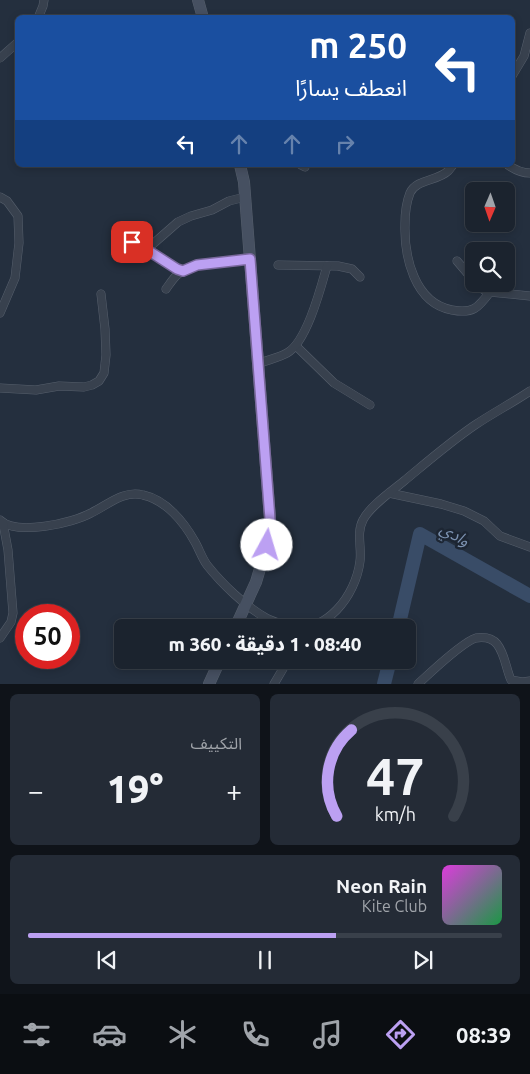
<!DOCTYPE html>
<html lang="ar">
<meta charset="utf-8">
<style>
:root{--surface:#1b232e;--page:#242b36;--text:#f1f3f6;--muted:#a0a4aa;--line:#39404a;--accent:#bca0f2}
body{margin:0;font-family:Ubuntu,"Noto Sans Arabic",sans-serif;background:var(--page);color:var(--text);direction:rtl;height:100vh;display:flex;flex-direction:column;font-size:19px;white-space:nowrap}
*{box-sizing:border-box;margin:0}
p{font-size:16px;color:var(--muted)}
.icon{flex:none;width:28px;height:28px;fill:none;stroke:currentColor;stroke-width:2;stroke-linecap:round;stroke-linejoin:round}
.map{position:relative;height:684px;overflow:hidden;direction:ltr}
.sheet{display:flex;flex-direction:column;gap:10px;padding:10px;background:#0f1319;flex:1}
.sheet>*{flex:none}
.hud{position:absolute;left:15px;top:15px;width:500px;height:152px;border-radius:8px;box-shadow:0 2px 8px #0003,0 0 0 1px var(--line);direction:rtl;background:#1a4fa0;color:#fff;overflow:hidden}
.needle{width:32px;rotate:182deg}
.buttons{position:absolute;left:465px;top:182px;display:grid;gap:10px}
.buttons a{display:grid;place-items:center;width:50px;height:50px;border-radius:8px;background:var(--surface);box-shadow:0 2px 8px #0003,0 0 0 1px var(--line);font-size:25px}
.speed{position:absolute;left:15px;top:604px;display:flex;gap:10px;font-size:25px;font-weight:700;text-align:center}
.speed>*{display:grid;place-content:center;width:65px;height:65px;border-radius:50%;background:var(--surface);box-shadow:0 2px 8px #0003,0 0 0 1px var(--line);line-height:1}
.speed .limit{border:8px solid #d22;background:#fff;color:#111}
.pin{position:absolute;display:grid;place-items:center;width:42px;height:42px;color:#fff;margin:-21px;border-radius:10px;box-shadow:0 2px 8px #0006}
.me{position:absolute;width:55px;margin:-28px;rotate:6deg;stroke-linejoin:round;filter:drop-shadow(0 0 4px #0008)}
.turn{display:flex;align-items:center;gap:18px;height:105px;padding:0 25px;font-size:22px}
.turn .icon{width:65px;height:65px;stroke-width:2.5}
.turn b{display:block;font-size:35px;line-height:42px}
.lanes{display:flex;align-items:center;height:48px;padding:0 25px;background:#0003;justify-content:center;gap:25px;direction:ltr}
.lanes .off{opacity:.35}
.big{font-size:38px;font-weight:800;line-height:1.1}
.sheet .card{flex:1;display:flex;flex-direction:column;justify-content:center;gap:8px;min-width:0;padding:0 18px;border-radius:8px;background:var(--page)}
.sheet .dial{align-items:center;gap:0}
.dial svg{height:130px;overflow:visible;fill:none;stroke:var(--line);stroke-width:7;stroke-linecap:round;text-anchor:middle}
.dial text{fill:var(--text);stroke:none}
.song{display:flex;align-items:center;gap:15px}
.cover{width:60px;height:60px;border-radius:8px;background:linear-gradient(135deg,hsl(300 70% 55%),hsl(140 70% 35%))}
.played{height:5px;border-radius:2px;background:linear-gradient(90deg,var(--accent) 65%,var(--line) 65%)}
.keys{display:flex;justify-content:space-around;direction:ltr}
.heat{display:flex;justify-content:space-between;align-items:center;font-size:28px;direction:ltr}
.sheet .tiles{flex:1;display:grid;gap:10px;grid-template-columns:1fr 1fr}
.card:last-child{grid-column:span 2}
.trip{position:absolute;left:114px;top:619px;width:302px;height:50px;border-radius:8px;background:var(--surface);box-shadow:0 2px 8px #0003,0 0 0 1px var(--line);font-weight:800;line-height:50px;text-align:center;direction:rtl}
.tabs{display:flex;height:80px;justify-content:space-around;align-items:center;background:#0b0e12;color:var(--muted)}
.tabs .icon{width:35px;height:35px}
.tabs .active{color:var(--accent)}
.tabs b{font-size:22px;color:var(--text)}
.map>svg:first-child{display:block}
</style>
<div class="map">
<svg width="530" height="684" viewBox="0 0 530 684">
<rect width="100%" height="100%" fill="#242f3e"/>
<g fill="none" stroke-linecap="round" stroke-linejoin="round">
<g stroke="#394c67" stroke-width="14">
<polyline points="398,628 420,534 530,596"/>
<polyline points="384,684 390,660"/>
</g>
<defs>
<g id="minor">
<polyline points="38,18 43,6 44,0"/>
<polyline points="0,58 18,42"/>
<polyline points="512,76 524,56 530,33"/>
<polyline points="301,165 305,167"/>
<path d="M453,165C451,167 450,169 448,171C438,181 416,179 410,193C406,203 405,213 405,224C404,256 414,303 452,310C473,314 478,308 490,292"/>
<path d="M508,165C515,170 521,173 530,173"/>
<polyline points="0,197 7,201 18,216 19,243 15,278 0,313"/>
<polyline points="131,242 152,253 177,269 183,271"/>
<polyline points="146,250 178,222 191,216 212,210 229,201 245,197"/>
<polyline points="457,261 474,281"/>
<polyline points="278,265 338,266 352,269 360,277"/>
<polyline points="477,284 484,290 490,292 530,296"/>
<path d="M166,289C169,285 172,280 176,276C195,259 225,263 249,259"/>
<polyline points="296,346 334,383 370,405"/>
<path d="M258,364C267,360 278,358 287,353C307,342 321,287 327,266"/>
<polyline points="0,388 36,390 59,386 84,387 92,385 99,381 104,373 106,355 105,329 101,294"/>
<polyline points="389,493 441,504 464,511 484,521 500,536 530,547"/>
<path d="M0,520C16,536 73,523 91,513C108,505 123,490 143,495C166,500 184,522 195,542C199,549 202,558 207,565C222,584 245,606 266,618C272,621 281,624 287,626C326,636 356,595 360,561C362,548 356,533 363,520C370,506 392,491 404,481C427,462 450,442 475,425C493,413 512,403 530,391"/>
<polyline points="0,638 11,622 13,613 8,550 3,523"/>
<polyline points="274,684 284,667 286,660"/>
<path d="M418,684C430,673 462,642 476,638C483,637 492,638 497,644C505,654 506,669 511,680L522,682L530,681"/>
</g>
<g id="secondary">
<polyline points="198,0 203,18"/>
<polyline points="235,628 256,582 267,545 270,519 244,182 240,165"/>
<polyline points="209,684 220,660"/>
</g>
</defs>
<use href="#minor" stroke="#565f6c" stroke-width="9"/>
<use href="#secondary" stroke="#565f6c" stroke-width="12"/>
<use href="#minor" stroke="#38414e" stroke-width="8"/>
<use href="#secondary" stroke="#465061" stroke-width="11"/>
</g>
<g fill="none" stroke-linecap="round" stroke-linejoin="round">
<defs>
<polyline id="route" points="132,242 152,253 177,269 183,271 197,265 250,259 270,519 267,545"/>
</defs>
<use href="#route" stroke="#7a689d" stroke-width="12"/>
<use href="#route" stroke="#bca0f2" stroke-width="9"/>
</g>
<g text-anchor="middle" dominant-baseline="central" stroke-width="5" stroke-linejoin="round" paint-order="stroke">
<g font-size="16" font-style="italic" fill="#7c92b1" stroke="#1d2633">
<text transform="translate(455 534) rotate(29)">وادي</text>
</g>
</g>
</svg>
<div class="buttons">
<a><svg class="needle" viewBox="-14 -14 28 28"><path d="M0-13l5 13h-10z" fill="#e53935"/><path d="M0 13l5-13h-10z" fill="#a0a4aa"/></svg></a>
<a><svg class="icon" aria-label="search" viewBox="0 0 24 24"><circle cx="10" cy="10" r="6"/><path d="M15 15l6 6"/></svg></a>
</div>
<div class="speed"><div class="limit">50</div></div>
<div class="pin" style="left:132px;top:242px;background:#d93025"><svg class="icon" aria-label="arrive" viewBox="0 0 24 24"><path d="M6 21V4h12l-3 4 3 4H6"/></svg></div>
<svg class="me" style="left:267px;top:545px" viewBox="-20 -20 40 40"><circle r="19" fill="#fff"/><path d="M0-13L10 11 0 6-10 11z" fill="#bca0f2"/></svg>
<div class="trip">08:40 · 1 دقيقة · 360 m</div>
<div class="hud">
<div class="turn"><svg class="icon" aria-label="left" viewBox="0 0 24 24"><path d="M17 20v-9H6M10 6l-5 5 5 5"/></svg><div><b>250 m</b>انعطف يسارًا</div></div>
<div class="lanes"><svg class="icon" aria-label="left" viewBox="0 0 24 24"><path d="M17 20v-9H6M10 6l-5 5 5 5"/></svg><svg class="icon off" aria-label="ahead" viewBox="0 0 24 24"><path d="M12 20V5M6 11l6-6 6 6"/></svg><svg class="icon off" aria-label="ahead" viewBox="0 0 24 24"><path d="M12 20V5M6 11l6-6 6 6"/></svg><svg class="icon off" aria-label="right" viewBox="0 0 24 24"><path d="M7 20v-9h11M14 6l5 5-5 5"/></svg></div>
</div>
</div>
<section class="sheet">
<div class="tiles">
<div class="card dial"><svg viewBox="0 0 100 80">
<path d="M14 69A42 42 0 1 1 86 69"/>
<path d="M14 69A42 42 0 0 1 23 16" stroke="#bca0f2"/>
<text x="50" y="56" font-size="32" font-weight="700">47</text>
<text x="50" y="72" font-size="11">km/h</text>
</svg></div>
<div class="card"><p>التكييف</p>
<div class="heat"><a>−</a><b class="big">19°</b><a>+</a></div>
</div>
<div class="card">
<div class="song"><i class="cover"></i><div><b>Neon Rain</b><p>Kite Club</p></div></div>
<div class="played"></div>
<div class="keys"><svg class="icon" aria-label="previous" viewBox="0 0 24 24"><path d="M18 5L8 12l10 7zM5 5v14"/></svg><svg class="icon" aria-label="pause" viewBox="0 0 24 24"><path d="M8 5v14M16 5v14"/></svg><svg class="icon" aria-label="next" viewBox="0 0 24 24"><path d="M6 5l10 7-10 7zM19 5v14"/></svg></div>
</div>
</div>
</section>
<nav class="tabs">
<b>08:39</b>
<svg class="icon active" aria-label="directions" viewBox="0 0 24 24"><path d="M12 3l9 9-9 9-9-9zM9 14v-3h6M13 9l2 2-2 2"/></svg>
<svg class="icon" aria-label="music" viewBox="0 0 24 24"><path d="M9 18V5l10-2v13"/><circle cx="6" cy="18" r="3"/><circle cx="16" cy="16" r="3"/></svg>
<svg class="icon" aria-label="phone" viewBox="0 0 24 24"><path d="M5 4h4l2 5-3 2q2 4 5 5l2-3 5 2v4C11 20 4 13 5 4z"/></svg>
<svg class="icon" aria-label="climate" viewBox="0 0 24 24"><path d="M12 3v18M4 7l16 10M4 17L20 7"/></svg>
<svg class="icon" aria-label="car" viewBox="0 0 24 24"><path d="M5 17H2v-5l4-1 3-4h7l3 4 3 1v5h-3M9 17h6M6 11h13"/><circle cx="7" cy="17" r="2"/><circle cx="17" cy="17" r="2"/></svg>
<svg class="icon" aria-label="filters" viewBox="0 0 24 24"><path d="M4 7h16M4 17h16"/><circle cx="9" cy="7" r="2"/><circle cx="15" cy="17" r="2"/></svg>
</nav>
